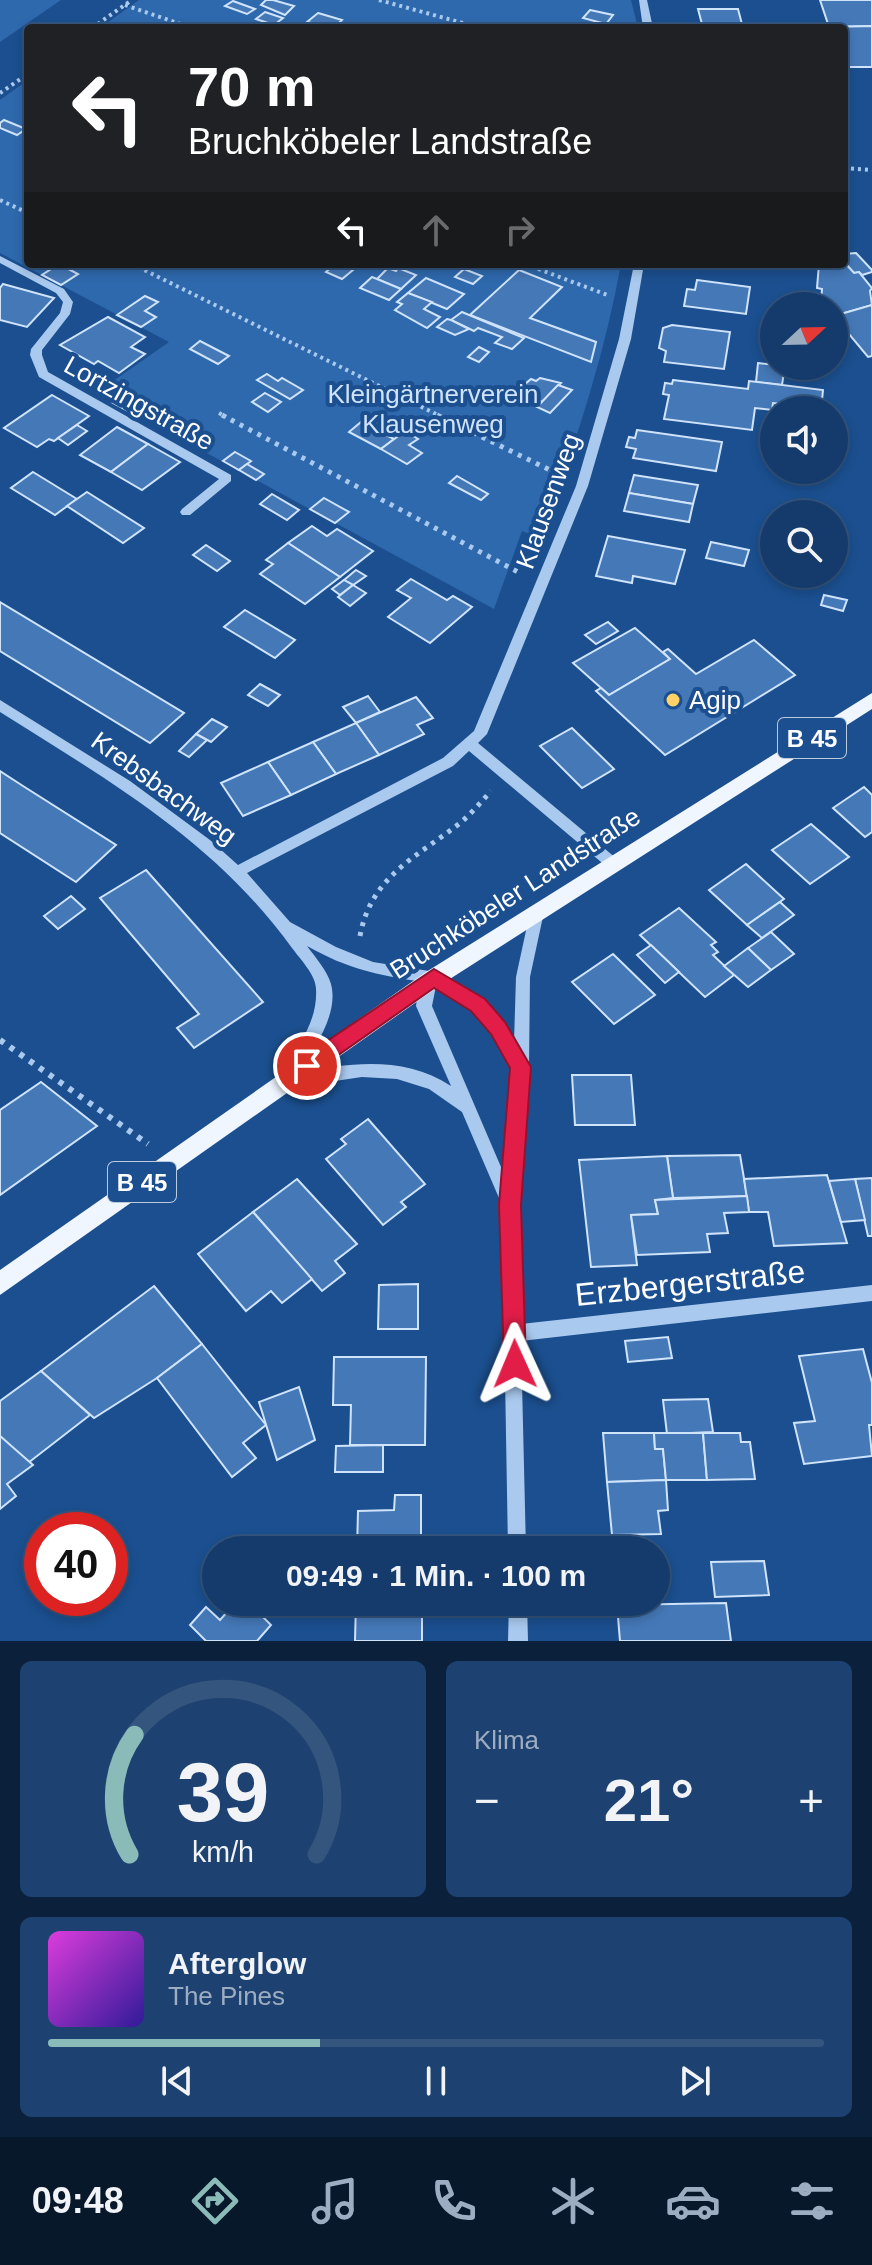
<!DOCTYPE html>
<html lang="de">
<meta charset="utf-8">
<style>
:root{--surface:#143b6b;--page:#1d4271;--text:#f1f3f6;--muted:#9dadc1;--line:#33557e;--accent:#8bbbb9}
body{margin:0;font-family:Helvetica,sans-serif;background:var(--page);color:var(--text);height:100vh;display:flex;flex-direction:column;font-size:30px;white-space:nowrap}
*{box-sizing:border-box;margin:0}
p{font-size:26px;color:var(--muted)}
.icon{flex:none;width:44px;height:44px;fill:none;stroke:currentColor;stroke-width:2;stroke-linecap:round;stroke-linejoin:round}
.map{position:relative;height:1641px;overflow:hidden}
.details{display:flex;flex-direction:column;gap:20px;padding:20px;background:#0b203b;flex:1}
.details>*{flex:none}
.top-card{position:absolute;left:24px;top:24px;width:824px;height:244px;border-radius:8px;box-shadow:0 4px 12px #0003,0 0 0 2px var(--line);background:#202124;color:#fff;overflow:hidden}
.needle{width:52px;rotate:68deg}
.buttons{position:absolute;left:760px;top:292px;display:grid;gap:16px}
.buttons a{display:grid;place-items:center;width:88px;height:88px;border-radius:50%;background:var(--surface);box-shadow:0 4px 12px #0003,0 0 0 2px var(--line);font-size:40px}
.speed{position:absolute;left:24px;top:1512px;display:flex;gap:16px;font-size:40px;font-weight:700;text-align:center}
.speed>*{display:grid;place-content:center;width:104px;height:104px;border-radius:50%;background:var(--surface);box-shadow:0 4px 12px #0003,0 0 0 2px var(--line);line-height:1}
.speed .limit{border:12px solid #d22;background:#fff;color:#111}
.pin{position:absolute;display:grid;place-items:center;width:68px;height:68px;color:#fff;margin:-34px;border:4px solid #fff;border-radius:50%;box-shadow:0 2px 8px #0007}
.me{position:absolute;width:88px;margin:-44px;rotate:359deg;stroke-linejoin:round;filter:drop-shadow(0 0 6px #0008)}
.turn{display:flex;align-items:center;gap:28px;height:168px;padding:0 32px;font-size:36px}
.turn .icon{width:104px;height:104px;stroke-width:2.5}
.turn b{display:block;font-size:56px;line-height:68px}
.lanes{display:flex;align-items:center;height:76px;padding:0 32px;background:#0003;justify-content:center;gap:40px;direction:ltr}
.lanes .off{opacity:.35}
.big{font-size:60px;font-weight:800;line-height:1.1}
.details .tile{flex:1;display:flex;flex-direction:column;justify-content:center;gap:12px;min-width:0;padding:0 28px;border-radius:12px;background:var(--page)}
.details .dial{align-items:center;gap:0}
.dial svg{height:208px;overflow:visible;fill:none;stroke:var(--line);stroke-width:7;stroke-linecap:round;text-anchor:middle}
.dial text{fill:var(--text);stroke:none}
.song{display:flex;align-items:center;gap:24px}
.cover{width:96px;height:96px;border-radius:12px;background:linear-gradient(135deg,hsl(300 70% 55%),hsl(250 70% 35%))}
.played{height:8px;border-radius:4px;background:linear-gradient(90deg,var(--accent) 35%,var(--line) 35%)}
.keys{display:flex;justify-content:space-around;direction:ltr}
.heat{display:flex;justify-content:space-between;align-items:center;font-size:44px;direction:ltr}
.details .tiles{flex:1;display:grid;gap:20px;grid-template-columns:1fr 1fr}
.tile:last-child{grid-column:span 2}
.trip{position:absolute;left:202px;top:1536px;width:468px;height:80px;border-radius:40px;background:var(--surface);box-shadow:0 4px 12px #0003,0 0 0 2px var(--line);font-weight:800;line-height:80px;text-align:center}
.dock{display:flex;height:128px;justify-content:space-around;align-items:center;background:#08182b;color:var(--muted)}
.dock .icon{width:56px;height:56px}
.dock .active{color:var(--accent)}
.dock b{font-size:36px;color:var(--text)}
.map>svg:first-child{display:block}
</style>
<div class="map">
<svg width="872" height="1641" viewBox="0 0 872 1641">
<rect width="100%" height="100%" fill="#1b4f8f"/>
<g fill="#2e69ad">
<polygon points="0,0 61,0 0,42"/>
<polygon points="139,0 631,0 638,28 100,28"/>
<path d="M28,80V264H621C604,358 574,449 540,538L522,531L494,609L96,393L169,342L0,253V100Z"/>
</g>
<g fill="#4478b7" stroke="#cfe3fa" stroke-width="2">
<polygon points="266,0 273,0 294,6 285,15 261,5"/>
<polygon points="820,0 872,0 872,26 829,27"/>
<polygon points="233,1 255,9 247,14 225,6"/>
<polygon points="698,9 738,9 743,28 703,28"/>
<polygon points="590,10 613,15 606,24 583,18"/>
<polygon points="265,12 283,18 274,25 256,19"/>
<polygon points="318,13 342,20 334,28 307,22"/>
<polygon points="872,26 872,67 844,67 844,28 829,27"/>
<polygon points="4,120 26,129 17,135 0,128 0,123"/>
<polygon points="856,253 872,270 872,272 862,275 859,272 854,273 844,262 844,254"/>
<polygon points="844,262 854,273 859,272 872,288 870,291 872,305 834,316 834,306 821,303 822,289 817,288 819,264 844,264"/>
<polygon points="59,264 78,274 61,285 42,275"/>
<polygon points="335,264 340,264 353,270 342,279 326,272"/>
<polygon points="388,268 396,271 398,268 416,275 401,289 377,279"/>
<polygon points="464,269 482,276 473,284 455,277"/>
<polygon points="519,270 562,287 530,318 596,342 591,362 470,315"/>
<polygon points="372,277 377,279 401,289 389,300 360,288"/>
<polygon points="426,278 464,294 447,309 408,293"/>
<polygon points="697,280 750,287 746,314 684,306 687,289 695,290"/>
<polygon points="3,284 54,298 27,327 0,320 0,288"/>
<polygon points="408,293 432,302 424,309 440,317 427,328 395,310 402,304 397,302"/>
<polygon points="145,296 158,302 145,311 156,317 141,327 117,315"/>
<polygon points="872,305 872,356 868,357 834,316"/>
<polygon points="462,312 512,333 524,338 512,349 495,343 502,337 478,328 474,331 451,320"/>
<polygon points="108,317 145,337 131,347 145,354 119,373 98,361 94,364 60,345"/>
<polygon points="447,319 451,320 469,329 455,335 437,327"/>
<polygon points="672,325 730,332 724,369 664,362 666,351 659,348 663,328"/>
<polygon points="200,341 229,356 218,364 190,349"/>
<polygon points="479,347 489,352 479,362 468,357"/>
<polygon points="758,363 785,366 782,385 756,382"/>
<polygon points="267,374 278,381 282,378 303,390 290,399 257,380"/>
<polygon points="540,378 561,383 542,402 517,391 531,379 536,381"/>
<polygon points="673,380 748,389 749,381 823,390 821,410 793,410 793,405 773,403 772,410 755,408 752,430 664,419 669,395 663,394 665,383 672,384"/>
<polygon points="558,385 572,390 550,413 537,407"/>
<polygon points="127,393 154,409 141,418 113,403"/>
<polygon points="265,393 281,402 268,412 252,402"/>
<polygon points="52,395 89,416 54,441 49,439 37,447 4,428"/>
<polygon points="361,422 394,439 381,449 349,432"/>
<polygon points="77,425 87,431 68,445 58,438"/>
<polygon points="117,427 148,444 111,472 80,455"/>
<polygon points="637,430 722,442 716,471 633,458 636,449 626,447 629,437 635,438"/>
<polygon points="405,431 418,439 409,445 422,453 407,464 381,449"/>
<polygon points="148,444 180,462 142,490 111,472"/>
<polygon points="235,452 251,461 239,470 223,461"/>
<polygon points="247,464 264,474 256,480 239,470"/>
<polygon points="33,472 77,499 55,515 11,488"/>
<polygon points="634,475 698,485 693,504 629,493"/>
<polygon points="457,476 488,494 481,500 449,483"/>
<polygon points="87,492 144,528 123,543 67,506"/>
<polygon points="629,493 693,504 689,522 624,511"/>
<polygon points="272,494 299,510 287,520 260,504"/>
<polygon points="324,498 349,512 335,523 310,509"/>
<polygon points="312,526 327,536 337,529 373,551 340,577 288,543"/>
<polygon points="608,536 685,550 675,584 633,576 632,583 596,576"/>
<polygon points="711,542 749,550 744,566 706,558"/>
<polygon points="288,543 340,577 305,604 260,574 273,564 266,560"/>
<polygon points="206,545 230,561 217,571 193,555"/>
<polygon points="356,570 366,576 353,585 344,580"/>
<polygon points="411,579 447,600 453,596 472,607 430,643 388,617 411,598 397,590"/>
<polygon points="344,580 353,585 340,595 332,589"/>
<polygon points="353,585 366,593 350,606 338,597"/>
<polygon points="824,595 847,600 843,611 821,605"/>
<polygon points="0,602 184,713 150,743 0,651"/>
<polygon points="245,610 295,640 275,658 224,627"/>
<polygon points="608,622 618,631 596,644 585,635"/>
<polygon points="635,628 670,659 609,695 573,663"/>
<polygon points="754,640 795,675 665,755 596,691 601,688 609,695 670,659 663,652 668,649 696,674"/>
<polygon points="260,684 280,695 268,706 248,695"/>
<polygon points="368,696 380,712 356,723 343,707"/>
<polygon points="416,697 433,718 417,725 424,734 379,755 356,723"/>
<polygon points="212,719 227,727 211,742 196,734"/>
<polygon points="356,723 379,755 336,774 313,742"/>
<polygon points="572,728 614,769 582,788 540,746"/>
<polygon points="196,734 207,740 189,757 179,751"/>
<polygon points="313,742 336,774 291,795 268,762"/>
<polygon points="268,762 291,795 243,816 221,783"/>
<polygon points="0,771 23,786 116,845 76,882 0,833"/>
<polygon points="864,787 872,795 872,832 865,837 833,808"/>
<polygon points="811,824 849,857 810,884 772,850"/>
<polygon points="746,864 784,899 747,925 709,890"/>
<polygon points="146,870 263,1002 194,1048 177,1028 199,1014 100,898"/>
<polygon points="71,896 85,909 58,929 44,916"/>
<polygon points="780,902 794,915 762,938 747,925"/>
<polygon points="679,908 716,942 711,945 718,952 713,955 734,975 705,997 640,935"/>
<polygon points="771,932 794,954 771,970 748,948"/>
<polygon points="651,945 679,972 665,983 637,955"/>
<polygon points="748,948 771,970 748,987 724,966"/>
<polygon points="613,954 655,995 614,1024 572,982"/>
<polygon points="572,1075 631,1075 635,1125 575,1125"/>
<polygon points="41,1082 97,1126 0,1195 0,1110"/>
<polygon points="368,1119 425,1184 401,1202 406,1207 383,1225 326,1159 346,1144 341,1139"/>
<polygon points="740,1155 747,1196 673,1198 667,1156"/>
<polygon points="667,1156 673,1198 655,1200 658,1214 631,1215 637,1265 591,1267 579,1160"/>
<polygon points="827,1175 847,1243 774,1246 768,1212 749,1212 744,1179"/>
<polygon points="872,1178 872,1236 868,1236 855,1179"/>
<polygon points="297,1179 357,1244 335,1261 345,1273 322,1291 253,1212"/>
<polygon points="855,1179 865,1220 841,1222 829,1181"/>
<polygon points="747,1196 749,1212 724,1213 728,1233 707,1234 710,1252 637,1255 631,1215 658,1214 655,1200"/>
<polygon points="253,1212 312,1279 282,1303 271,1291 246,1311 198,1254"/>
<polygon points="418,1284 418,1329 378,1329 379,1285"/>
<polygon points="154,1286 202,1344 157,1378 94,1418 41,1371"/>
<polygon points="668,1337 672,1358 628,1362 625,1341"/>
<polygon points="202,1344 266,1425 243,1443 256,1458 232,1477 157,1378"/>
<polygon points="863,1349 872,1383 872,1425 869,1425 872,1456 804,1464 794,1423 815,1421 799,1356"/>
<polygon points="334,1357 426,1357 425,1445 350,1445 351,1405 333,1405"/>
<polygon points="41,1371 90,1415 28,1463 0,1436 0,1401"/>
<polygon points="299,1387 315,1440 277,1460 259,1402"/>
<polygon points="708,1399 713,1432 667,1434 663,1400"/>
<polygon points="603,1433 654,1433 655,1449 663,1449 666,1480 607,1482"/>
<polygon points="654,1433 703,1433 707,1480 666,1480 663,1449 655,1449"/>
<polygon points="703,1433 740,1433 741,1442 750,1442 755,1479 707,1480"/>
<polygon points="0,1436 33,1465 7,1484 16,1496 0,1509"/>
<polygon points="383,1445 383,1472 335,1472 336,1446"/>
<polygon points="666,1480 668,1510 658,1511 661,1534 612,1535 607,1482"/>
<polygon points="395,1495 421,1495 421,1550 357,1550 358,1511 394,1510"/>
<polygon points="764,1561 769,1595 715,1597 711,1562"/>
<polygon points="356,1602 422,1602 422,1641 355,1641"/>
<polygon points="726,1603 731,1641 620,1641 617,1605"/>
<polygon points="206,1607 220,1620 228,1611 255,1609 271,1625 257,1641 206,1641 190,1625"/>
</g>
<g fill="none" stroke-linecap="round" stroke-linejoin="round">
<g stroke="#a9c9ee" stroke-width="4" stroke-dasharray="3 4" stroke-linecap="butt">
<polyline points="379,0 481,28"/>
<polyline points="125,5 192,28"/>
<polyline points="92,28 132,0"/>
<polyline points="0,93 28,74"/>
<polyline points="844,168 872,170"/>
<polyline points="0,200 28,213"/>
<polyline points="132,264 442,417"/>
<polyline points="525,264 610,296"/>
<polyline points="219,413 226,417"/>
</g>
<g stroke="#a9c9ee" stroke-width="5" stroke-dasharray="4 6" stroke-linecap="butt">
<polyline points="222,415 518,572"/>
<polyline points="437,415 560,475"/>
<path d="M360,936C371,876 417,857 460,823C472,813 481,802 491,791"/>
</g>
<polyline stroke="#a9c9ee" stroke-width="6" stroke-dasharray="5 7" stroke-linecap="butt" points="0,1040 148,1144"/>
<g fill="#a9c9ee" fill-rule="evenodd">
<polygon points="639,0 647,0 653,28 643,28"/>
<polygon points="0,256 64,289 73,302 70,314 42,350 42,355 48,372 231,475 231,481 190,515 182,515 180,512 182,509 219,479 39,377 30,355 31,349 60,313 63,302 56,293 0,263"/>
<path d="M634,264H644L631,339L588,486L487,734L478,743L617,859L619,863L617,867H607L469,751L453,766L247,873L290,922L336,947L373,962L429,971L464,986L488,1007L514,1042L516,977L530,912L532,908H542L544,912L530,977L529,1067L518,1205L521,1324L872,1285V1301L521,1341L526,1550H508L502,1205L462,1112L429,1089L397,1079L362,1077L294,1087L281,1082L279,1077L281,1072C298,1047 318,1021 316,989C316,975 300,959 292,948C216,842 108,780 0,712V700L130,781L210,840L238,865L443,758L474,731L576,486L619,339ZM307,946C350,970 375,974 422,982L418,990L416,1006L451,1086C404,1055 351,1063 299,1072C314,1049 339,1014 331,984C327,970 315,957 307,946ZM436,986L454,995L478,1016L513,1068L504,1174L432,1006Z"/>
<polygon points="509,1602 527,1602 528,1641 508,1641"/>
</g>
<polygon fill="#f0f6ff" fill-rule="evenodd" points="872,693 872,709 442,984 0,1295 0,1270 426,972"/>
</g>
<polygon fill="#e11d48" stroke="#92132f" stroke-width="2" points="434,969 485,999 505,1022 531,1067 521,1205 526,1364 523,1372 515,1375 507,1372 504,1364 499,1205 510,1068 491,1034 471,1011 434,988 314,1072 307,1075 299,1072 297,1066 299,1060"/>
<circle fill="#ffd166" stroke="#1b4f8f" stroke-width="3" cx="673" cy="700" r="8"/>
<g text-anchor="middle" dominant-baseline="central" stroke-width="8" stroke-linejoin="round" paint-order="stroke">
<g fill="#1b4f8f" stroke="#bbcadd" stroke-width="2">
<rect x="778" y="718" width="68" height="40" rx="6"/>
<rect x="108" y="1162" width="68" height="40" rx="6"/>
</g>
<g font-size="24" font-weight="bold" fill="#fff">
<text x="812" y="738">B 45</text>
<text x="142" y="1182">B 45</text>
</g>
<g font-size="26" fill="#cfe3fa" stroke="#1b4f8f">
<text x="433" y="394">Kleingärtnerverein<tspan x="433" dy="30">Klausenweg</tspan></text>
</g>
<g font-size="26" fill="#fff" stroke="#1b4f8f">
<text transform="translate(139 403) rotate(29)">Lortzingstraße</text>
<text transform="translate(548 501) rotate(-70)">Klausenweg</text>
<text transform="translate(164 788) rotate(36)">Krebsbachweg</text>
<text transform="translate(515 893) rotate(-33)">Bruchköbeler Landstraße</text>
</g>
<g font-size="26" fill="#fff" stroke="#1b4f8f" text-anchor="start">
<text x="689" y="700">Agip</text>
</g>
<g font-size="32" fill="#fff" stroke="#1b4f8f">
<text transform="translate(690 1283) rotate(-6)">Erzbergerstraße</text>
</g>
</g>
</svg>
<div class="buttons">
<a><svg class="needle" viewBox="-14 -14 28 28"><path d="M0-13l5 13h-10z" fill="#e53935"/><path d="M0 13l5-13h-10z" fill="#9dadc1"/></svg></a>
<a><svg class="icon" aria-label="sound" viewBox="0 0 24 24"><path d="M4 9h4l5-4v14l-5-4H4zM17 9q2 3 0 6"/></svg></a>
<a><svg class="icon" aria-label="search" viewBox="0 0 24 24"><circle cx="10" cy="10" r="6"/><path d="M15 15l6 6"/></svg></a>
</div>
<div class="speed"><div class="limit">40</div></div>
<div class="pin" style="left:307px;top:1066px;background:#d93025"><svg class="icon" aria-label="arrive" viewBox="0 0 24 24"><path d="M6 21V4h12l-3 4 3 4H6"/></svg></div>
<svg class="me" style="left:515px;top:1364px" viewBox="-20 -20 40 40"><path d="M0-17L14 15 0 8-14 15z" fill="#e11d48" stroke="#fff" stroke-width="4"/></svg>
<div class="trip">09:49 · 1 Min. · 100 m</div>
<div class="top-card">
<div class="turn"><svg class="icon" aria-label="left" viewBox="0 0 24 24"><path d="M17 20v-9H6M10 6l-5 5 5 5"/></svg><div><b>70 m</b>Bruchköbeler Landstraße</div></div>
<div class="lanes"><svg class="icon" aria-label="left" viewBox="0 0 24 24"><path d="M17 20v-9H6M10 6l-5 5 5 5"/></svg><svg class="icon off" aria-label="ahead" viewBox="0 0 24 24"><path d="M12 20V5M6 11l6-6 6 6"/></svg><svg class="icon off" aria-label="right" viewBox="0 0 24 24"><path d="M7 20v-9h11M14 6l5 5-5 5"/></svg></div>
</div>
</div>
<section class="details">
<div class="tiles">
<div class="tile dial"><svg viewBox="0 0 100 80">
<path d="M14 69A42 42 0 1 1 86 69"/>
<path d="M14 69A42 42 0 0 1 16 23" stroke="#8bbbb9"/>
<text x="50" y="56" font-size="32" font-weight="700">39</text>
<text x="50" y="72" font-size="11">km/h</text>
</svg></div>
<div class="tile"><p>Klima</p>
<div class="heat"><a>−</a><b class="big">21°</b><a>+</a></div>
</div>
<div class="tile">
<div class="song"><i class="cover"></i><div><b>Afterglow</b><p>The Pines</p></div></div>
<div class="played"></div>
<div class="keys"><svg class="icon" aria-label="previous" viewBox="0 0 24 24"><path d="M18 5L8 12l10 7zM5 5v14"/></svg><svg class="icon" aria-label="pause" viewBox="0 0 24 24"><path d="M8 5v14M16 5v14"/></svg><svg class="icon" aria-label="next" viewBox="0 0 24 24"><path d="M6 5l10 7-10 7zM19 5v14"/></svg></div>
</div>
</div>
</section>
<nav class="dock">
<b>09:48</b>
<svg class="icon active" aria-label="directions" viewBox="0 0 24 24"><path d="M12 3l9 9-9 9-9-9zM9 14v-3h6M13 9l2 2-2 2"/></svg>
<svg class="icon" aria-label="music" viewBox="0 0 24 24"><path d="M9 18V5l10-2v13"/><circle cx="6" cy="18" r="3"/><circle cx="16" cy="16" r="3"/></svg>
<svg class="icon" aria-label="phone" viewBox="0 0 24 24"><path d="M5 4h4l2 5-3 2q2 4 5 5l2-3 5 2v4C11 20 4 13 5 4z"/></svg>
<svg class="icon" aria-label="climate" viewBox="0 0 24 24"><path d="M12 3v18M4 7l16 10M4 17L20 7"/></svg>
<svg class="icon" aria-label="car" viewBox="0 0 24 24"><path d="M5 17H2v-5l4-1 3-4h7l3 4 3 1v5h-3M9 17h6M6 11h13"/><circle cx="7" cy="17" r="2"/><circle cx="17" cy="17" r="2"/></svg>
<svg class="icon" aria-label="filters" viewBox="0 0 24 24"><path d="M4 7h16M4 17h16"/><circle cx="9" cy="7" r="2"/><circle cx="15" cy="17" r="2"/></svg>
</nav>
